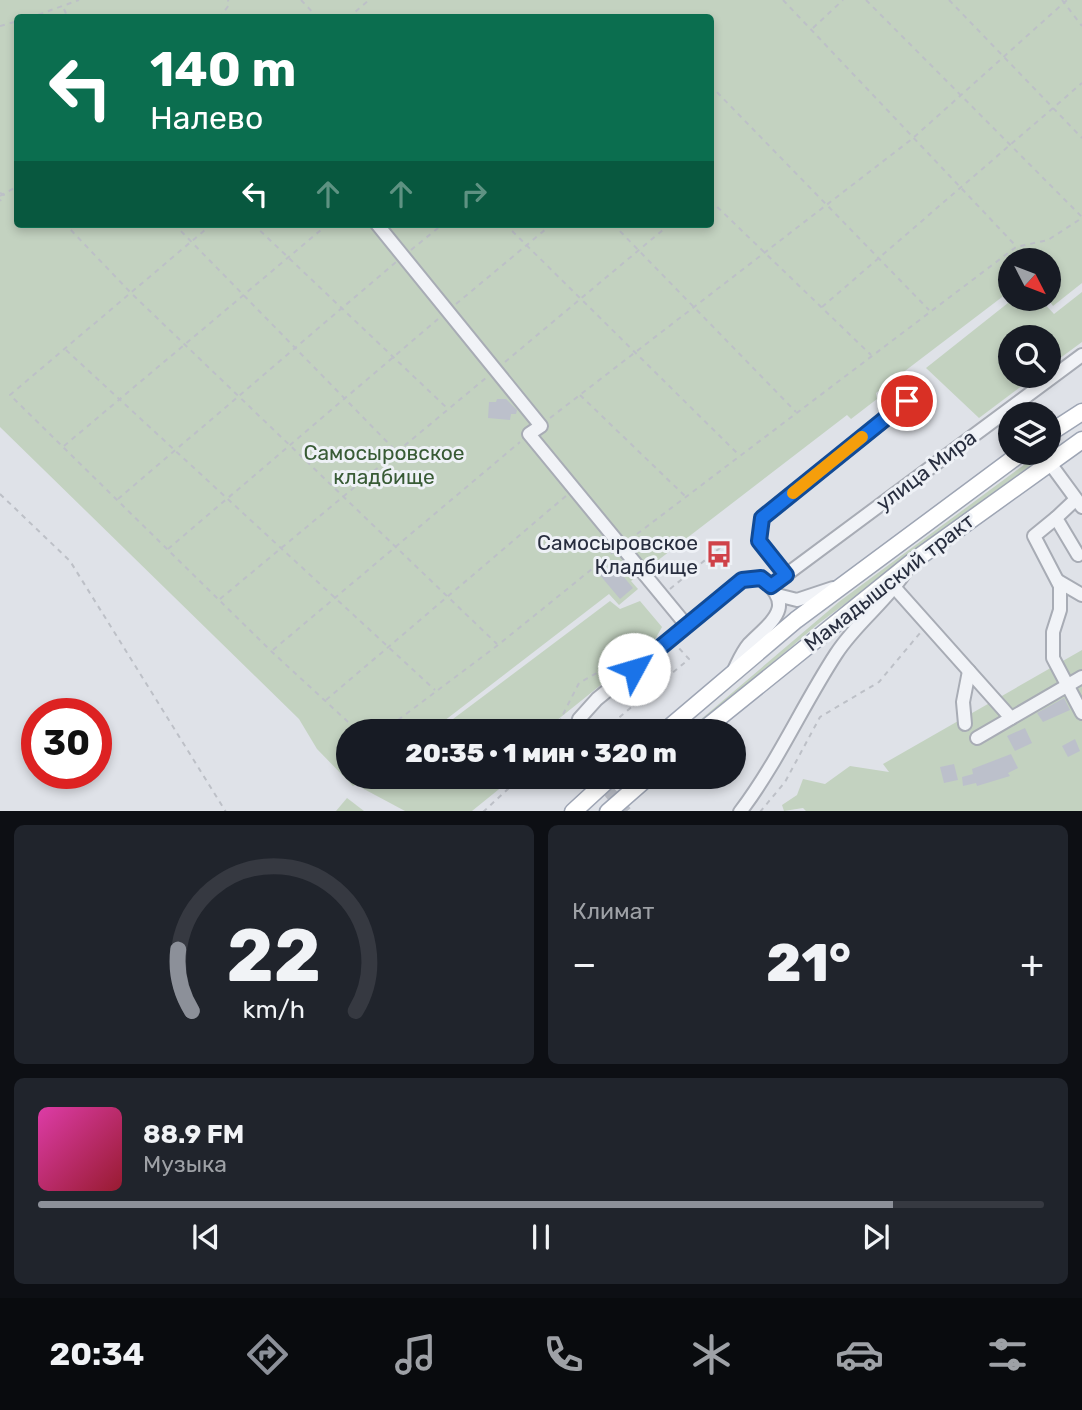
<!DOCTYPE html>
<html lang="ru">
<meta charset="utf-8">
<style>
:root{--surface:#171b24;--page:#20242c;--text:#f1f3f6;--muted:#9ea1a6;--line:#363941;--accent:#8c9099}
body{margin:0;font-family:Rubik,sans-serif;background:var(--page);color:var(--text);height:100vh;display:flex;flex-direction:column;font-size:26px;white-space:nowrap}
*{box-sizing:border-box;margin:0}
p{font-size:23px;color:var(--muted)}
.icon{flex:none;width:38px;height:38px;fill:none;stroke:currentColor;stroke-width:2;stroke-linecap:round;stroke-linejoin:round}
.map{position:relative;height:811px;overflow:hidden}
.drawer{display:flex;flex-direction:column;gap:14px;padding:14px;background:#0d0f14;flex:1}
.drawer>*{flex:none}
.top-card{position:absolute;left:14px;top:14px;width:700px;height:214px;border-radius:7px;box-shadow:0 4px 10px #0003;background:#0b6e4f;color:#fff;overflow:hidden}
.needle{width:46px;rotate:132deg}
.tools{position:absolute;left:998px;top:248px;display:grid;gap:14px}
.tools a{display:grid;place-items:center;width:63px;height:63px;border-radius:50%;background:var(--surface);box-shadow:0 4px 10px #0003;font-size:35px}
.speed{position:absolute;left:21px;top:698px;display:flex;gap:14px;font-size:35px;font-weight:700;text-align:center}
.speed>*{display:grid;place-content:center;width:91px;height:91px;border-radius:50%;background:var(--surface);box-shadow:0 4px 10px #0003;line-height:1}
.speed .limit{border:10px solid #d22;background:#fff;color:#111}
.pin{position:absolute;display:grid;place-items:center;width:60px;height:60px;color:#fff;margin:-30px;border:4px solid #fff;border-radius:50%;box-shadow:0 2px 7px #0007}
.me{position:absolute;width:77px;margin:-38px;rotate:51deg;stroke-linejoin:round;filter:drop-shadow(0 0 5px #0008)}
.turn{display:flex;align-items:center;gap:24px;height:147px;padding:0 21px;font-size:32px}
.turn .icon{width:91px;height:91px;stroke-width:2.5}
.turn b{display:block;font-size:49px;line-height:60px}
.lanes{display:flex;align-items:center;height:66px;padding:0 21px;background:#0003;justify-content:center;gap:35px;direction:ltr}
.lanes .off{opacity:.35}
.big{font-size:52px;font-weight:800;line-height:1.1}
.drawer .tile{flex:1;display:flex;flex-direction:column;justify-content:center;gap:10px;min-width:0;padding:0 24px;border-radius:10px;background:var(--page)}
.drawer .dial{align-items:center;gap:0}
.dial svg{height:182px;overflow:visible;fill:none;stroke:var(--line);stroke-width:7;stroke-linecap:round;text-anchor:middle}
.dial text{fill:var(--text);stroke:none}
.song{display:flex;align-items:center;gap:21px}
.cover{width:84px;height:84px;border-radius:10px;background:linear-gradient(135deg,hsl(320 70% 55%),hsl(350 70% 35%))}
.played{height:7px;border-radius:4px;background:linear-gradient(90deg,var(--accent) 85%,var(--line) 85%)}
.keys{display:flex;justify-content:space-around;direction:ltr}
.heat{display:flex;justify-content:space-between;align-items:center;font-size:38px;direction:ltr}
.drawer .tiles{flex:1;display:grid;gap:14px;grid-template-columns:1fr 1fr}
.tile:last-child{grid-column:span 2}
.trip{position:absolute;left:336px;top:719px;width:410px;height:70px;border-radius:35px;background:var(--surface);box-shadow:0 4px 10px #0003;font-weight:800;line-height:70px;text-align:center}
.tabs{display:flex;height:112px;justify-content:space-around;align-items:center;background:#090b0e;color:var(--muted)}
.tabs .icon{width:49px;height:49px}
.tabs .active{color:var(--accent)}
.tabs b{font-size:32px;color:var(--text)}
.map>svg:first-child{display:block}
</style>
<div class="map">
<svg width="1082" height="812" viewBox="0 0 1082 812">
<rect width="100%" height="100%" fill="#dfe2e8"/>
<g fill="#c3d2c0" fill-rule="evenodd">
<path d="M0,0H1082V283L1053,306L1048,299V261H1010V291L876,393L877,399L851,419L847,415L631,581L638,589L619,605L609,594L431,731L348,732V777H371L353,786L317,749L299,719L0,427ZM376,17L710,18V224H18V18Z"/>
<polygon points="1082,292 1082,342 1048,367 1048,338 1010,338 1010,376 1035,376 979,418 926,368 1013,299 1040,299 1054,314"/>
<polygon points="1040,453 1047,453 818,624 693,731 686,732 840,601"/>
<polygon points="610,601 620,609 640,601 662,627 653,643 551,725 548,731 437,731"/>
<polygon points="1082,650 1082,811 807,812 803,808 784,811 782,805 797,795 803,779 825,784 850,766 889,772 883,764"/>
<polygon points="377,777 514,777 472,811 405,811 362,788"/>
<polygon points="347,798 364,811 336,811"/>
</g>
<g fill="#bcc0cb">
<polygon points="497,399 506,399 517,410 516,414 511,414 510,420 488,418 489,402 496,402"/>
<polygon points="655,536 662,546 655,551 648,542"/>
<polygon points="612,563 633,588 620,599 599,574"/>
<polygon points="1064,698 1070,710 1043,722 1037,713"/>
<polygon points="1025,728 1032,743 1015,751 1007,736"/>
<polygon points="1075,739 1080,751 1068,757 1062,746"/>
<polygon points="1011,754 1018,768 1008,773 1010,776 977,786 976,783 963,786 962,777 973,774 972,769"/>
<polygon points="954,764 958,780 944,783 940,767"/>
</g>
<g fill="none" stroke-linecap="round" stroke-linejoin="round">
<polyline stroke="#babec6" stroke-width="12" stroke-dasharray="12 6" stroke-linecap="butt" points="597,777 626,812"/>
<defs>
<g id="minor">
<polyline points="377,224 541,426 529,434 687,626"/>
<polyline points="1049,462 1082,507"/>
<polyline points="1075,500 1056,518 1078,555"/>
<polyline points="1056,518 1034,536 1060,586 1060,610 1053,632 1053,658 1082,713"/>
<polyline points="786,575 759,541 762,518 907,402"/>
<polyline points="1058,581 1082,595"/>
<polyline points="771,586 1082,355"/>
<polyline points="895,588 1011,718"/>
<polyline points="777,595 797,600 833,588"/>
<polyline points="965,724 963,702 969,671"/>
<path d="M576,732L579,719L597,699L742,580L761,578C797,606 772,621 749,644C743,651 739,660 735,668"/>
<polyline points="977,738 1082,677"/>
<path d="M740,812C778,762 802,706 836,654C856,623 886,602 906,571"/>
</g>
<g id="major">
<polyline points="1048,434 1082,412"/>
<polyline points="664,732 796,620 1021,453"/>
<polyline points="701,732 912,562 1082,440"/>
<polyline points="573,812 611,777"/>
<polyline points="608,812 648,777"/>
</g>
</defs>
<use href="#minor" stroke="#a8acb5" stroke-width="16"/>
<use href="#major" stroke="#9ea5b4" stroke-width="19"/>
<g stroke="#bdc0c7" stroke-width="2" stroke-dasharray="5 5" stroke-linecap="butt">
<polyline points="301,0 318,18"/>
<polyline points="783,0 1016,246"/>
<polyline points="866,0 1082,217"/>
<polyline points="949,0 1082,138"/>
<polyline points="1062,0 1082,26"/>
<polyline points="64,9 68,18"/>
<polyline points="29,18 79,0"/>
<polyline points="219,18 229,5 228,0"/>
<polyline points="348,18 369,0"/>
<polyline points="0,26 18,21"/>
<polyline points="813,28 843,0"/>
<polyline points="710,85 929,310"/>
<polyline points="0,193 4,195 0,201"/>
<polyline points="0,196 18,186"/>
<polyline points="710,200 871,355"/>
<polyline points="73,224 68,227 131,293 497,644"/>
<polyline points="174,224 396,451"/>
<polyline points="212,224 10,395 271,651 359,732"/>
<polyline points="253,224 448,409"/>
<polyline points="505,224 739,455"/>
<polyline points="613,224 796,412"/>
<polyline points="411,250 443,224"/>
<polyline points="456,304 552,224"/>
<polyline points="822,307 1082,83"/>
<polyline points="66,350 435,690"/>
<polyline points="505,362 670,224"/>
<polyline points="580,395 685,496"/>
<polyline points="550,418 912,139 1067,0"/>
<polyline points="64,446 328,224"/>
<polyline points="0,494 70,561 226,812"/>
<polyline points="118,499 396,262"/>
<polyline points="629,540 1016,247 1048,240 1082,218"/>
<polyline points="168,549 438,319"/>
<polyline points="670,589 721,547"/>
<polyline points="220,599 487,377"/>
<polyline points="273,650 520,442"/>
<polyline points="326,700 567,495"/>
<polyline points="382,732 498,645 613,552"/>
<polyline points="554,732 579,683 640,648"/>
<polyline points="607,732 609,726 689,659 677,646"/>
<polyline points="483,812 521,777"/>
<polyline points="760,812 785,782 820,717 879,682 920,633"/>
</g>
<use href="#minor" stroke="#f1f3f7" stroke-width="12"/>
<use href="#major" stroke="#fff" stroke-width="16"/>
</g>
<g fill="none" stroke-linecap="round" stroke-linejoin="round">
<defs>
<polyline id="route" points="634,669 742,580 761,578 771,586 786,575 759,541 762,518 907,401"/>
</defs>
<use href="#route" stroke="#114b97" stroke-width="18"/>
<use href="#route" stroke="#1a73e8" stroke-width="12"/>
<polyline stroke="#f59e0b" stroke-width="12" points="793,493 862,437"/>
</g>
<defs>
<symbol id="bus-bare" viewBox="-9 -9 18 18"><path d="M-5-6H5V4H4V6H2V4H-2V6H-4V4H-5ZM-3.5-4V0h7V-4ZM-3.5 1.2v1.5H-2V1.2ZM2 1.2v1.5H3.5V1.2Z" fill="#cf4249" stroke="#eef1f6" stroke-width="2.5" paint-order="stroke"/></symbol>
</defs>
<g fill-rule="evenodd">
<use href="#bus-bare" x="700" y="535" width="38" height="38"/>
</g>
<g text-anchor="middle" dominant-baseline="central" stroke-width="6" stroke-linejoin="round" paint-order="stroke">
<g font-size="21" fill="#385b35" stroke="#eef1f6">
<text x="384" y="452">Самосыровское<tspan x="384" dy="24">кладбище</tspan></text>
</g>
<g font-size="21" fill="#282e3f" stroke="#eef1f6">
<text transform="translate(926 470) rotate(-37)">улица Мира</text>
<text transform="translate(889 582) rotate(-38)">Мамадышский тракт</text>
</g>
<g font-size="21" fill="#282e3f" stroke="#eef1f6" text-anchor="end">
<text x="698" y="542">Самосыровское<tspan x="698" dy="24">Кладбище</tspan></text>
</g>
</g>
</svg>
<div class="tools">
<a><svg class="needle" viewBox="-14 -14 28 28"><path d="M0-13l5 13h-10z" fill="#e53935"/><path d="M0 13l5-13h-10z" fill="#9ea1a6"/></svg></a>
<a><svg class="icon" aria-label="search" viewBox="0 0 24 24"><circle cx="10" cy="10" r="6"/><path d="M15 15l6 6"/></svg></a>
<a><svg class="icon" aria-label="layers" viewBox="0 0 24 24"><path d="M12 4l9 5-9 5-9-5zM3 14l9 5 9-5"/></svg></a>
</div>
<div class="speed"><div class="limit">30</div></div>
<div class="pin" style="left:907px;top:401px;background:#d93025"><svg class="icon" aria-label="arrive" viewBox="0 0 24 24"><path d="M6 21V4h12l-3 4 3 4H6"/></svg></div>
<svg class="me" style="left:634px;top:669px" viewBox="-20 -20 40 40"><circle r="19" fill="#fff"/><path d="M0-13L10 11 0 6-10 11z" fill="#1a73e8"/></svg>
<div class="trip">20:35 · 1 мин · 320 m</div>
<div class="top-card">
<div class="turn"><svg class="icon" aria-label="left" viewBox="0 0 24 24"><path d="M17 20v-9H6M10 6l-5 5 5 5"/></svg><div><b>140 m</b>Налево</div></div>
<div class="lanes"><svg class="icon" aria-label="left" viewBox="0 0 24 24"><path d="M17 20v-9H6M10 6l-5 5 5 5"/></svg><svg class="icon off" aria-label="ahead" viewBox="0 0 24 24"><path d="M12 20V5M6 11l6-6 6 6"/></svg><svg class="icon off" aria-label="ahead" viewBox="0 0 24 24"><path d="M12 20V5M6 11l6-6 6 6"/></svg><svg class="icon off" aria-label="right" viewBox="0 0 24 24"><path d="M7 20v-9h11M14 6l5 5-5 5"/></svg></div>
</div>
</div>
<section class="drawer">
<div class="tiles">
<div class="tile dial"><svg viewBox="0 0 100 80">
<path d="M14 69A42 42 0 1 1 86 69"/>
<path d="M14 69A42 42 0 0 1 8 42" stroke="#8c9099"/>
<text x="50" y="56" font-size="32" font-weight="700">22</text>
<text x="50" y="72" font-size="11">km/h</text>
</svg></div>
<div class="tile"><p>Климат</p>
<div class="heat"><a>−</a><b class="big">21°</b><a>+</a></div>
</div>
<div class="tile">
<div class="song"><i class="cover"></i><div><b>88.9 FM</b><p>Музыка</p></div></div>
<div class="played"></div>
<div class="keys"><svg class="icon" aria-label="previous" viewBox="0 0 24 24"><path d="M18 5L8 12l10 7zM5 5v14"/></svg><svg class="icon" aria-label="pause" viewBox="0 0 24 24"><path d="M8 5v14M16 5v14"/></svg><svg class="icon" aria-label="next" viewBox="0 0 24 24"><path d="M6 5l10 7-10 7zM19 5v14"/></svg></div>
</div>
</div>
</section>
<nav class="tabs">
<b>20:34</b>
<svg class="icon active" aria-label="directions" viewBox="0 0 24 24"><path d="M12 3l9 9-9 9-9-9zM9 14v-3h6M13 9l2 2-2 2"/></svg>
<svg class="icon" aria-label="music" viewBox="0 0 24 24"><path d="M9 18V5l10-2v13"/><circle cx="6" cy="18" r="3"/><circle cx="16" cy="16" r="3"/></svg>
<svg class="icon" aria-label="phone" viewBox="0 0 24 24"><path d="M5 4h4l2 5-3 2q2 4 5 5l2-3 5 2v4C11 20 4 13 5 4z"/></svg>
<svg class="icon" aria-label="climate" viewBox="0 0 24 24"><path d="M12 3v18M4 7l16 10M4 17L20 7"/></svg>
<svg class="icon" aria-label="car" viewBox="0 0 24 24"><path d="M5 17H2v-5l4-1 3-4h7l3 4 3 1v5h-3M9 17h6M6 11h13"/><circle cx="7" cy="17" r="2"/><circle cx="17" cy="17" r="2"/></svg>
<svg class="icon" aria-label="filters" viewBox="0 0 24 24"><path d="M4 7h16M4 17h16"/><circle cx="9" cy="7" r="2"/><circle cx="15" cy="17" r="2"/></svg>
</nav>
